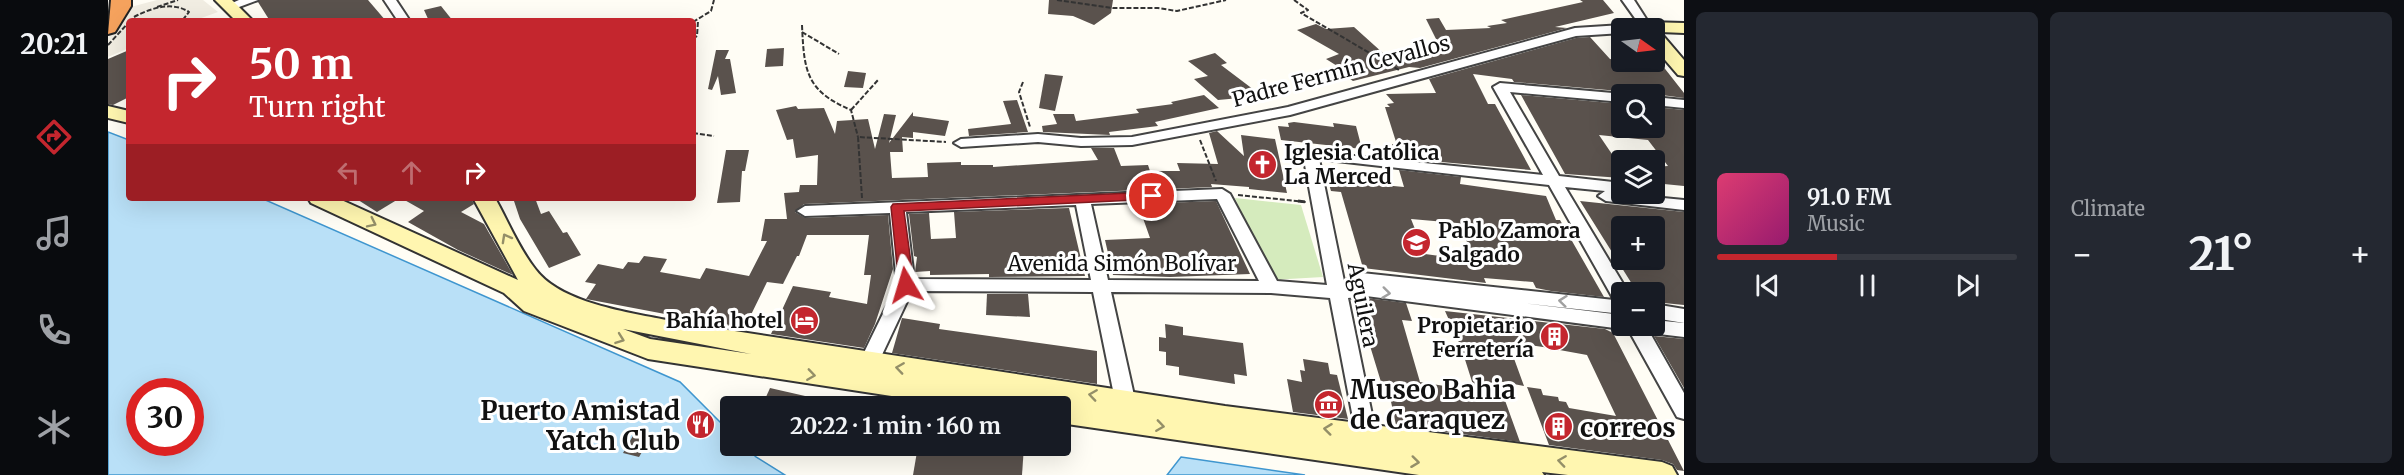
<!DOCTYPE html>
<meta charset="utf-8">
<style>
:root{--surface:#171b24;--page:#242831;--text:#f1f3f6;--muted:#9ea1a6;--line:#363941;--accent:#c4262e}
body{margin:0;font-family:Merriweather,serif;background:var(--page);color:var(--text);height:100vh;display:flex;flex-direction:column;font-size:22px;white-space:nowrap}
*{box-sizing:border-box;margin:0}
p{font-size:20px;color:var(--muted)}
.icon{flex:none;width:33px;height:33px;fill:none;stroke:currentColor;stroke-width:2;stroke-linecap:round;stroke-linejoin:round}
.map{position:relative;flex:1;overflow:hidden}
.sheet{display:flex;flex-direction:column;gap:12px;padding:12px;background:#0d0f14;width:720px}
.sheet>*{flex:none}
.hud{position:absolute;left:18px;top:18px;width:570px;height:183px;border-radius:6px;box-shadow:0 6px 24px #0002;background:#c4262e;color:#fff;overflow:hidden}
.needle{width:39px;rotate:104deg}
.fabs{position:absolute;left:1503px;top:18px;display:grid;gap:12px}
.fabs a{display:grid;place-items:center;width:54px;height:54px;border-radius:6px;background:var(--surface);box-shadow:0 6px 24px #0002;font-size:30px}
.speed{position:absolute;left:18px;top:378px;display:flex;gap:12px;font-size:30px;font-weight:700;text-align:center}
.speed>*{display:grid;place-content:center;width:78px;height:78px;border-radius:50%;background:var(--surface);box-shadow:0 6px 24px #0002;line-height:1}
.speed .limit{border:9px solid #d22;background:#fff;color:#111}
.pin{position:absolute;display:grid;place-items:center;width:51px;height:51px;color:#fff;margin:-26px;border:3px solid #fff;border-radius:50%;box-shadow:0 2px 6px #0007}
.me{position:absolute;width:66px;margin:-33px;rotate:353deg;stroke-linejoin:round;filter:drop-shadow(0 0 4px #0008)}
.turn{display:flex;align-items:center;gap:21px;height:126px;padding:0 24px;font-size:27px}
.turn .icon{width:78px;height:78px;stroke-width:2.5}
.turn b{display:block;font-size:42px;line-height:51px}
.lanes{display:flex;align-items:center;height:57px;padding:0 24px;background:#0003;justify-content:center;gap:30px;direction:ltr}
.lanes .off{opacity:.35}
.big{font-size:45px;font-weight:700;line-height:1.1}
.sheet .widget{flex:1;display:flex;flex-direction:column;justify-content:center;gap:9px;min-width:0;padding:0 21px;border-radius:9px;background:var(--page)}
.song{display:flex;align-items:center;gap:18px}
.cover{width:72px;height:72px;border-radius:9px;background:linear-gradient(135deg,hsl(340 70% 55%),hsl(320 70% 35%))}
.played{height:6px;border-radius:3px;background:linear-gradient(90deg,var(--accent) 40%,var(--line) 40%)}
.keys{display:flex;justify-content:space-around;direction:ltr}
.heat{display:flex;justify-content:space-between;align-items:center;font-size:33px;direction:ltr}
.sheet .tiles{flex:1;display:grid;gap:12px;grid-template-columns:repeat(2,1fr)}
.trip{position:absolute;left:612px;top:396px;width:351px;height:60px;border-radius:6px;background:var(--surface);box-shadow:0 6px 24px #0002;font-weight:700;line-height:60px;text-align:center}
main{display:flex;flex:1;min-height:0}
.menu{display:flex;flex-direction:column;width:108px;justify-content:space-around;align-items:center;background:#090b0e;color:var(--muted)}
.menu .icon{width:42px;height:42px}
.menu .on{color:var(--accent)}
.menu b{font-size:27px;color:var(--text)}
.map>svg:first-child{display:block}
</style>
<main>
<nav class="menu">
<b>20:21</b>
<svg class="icon on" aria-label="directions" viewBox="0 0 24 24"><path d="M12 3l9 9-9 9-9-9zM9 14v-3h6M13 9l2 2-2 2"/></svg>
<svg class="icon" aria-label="music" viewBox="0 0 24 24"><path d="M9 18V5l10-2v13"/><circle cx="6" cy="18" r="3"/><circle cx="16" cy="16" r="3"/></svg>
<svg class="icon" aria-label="phone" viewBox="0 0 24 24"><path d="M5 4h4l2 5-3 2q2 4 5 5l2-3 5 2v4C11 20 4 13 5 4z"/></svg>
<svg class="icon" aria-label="climate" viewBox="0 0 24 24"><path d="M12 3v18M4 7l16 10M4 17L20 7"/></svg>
</nav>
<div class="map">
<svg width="1576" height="475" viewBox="0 0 1576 475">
<rect width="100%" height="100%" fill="#fffdf5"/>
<polygon fill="#d5ebbd" points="1127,198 1193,205 1215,277 1163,280"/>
<polygon fill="#f1ede2" points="49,0 95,0 110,12 85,21 21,21 21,48 0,57 0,13"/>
<g fill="#b9e0f7" stroke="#3f96cf" stroke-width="1.5" fill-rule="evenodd">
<path d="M0,132L21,140V198H153L572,382L622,432V446H636L648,457L677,475H0ZM32,392H82V442H32Z"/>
<polygon points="1073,457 1197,475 1059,475"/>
</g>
<g fill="#5a524d" fill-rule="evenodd">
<polygon points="152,0 260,0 278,21 162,21 150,2"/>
<polygon points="941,0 1005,0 1003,13 986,25 965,16 940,14"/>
<polygon points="1472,0 1495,0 1506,13 1447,27 1459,28 1312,68 1301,67 1245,81 1230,71 1234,69 1218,59 1231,54 1189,30 1208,24 1218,29 1246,27 1276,54 1331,45 1318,19 1331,18 1338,30 1383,28 1379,26 1399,23 1393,20 1475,2"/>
<polygon points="333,6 345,21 321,21 316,10"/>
<polygon points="1482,37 1502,59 1554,65 1576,93 1576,98 1509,89 1511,91 1406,82 1404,79 1365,74 1380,104 1387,104 1423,170 1288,158 1284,144 1289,145 1277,107 1282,107 1279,104 1286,103 1278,94 1328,93 1321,79 1468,38"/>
<polygon points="676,48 675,66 657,67 659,49"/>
<polygon points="21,50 21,97 5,105 0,104 0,59"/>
<polygon points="608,50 621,50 617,59 622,59 628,93 613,95 610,76 604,90 600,89"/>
<polygon points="1107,53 1119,63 1113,65 1154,96 1110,100 1086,79 1100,76 1080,61"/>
<polygon points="740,71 758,73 755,88 736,87"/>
<polygon points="937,74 955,76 947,111 931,108"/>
<polygon points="1096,95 1111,108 1047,122 1050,126 1001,132 1002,135 935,132 934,126 949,124 945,114 966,114 968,121 1031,113 1028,109 1065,104 1063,102"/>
<polygon points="1413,95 1514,104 1514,128 1546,128 1546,107 1576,110 1576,186 1546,183 1546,167 1560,166 1540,140 1491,135 1510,163 1514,164 1514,178 1457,174"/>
<polygon points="909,100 920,132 861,136 860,129 903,124 895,101"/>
<polygon points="688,106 690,109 716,108 727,134 729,121 760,119 767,149 776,114 788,115 781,143 805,112 805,116 841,121 837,136 805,132 805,138 794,137 795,152 782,152 784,178 820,177 819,163 853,162 853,165 885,165 885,167 990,160 983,148 1006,148 1013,166 1040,165 1042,171 1072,171 1069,163 1110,164 1101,133 1109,131 1136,156 1133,135 1167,139 1179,193 1141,189 1141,187 1103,184 1104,187 696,204 687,212 697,218 780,215 785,269 767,324 756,348 663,334 685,286 723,292 721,297 759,304 763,275 756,275 761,235 699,235 691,256 689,256 675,284 659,282 636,329 478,299 488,284 477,282 490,264 515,269 520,262 531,263 536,256 559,259 552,272 592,279 598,268 641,276 659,241 653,241 657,219 679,219 676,193 691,192 692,185 709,185 710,155 688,158 685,139 679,140 668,110"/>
<polygon points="1186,122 1226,127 1225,123 1248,126 1254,149 1173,140 1170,126 1181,127 1180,123"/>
<polygon points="618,150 641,150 637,171 634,171 632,202 609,203"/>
<path d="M1291,170L1353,177L1352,184L1438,196L1448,220H1452L1496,297L1443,291L1428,288L1425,282L1376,278L1378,283L1255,268L1233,192L1223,191L1217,171L1241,174L1243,182L1296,187ZM1303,219L1349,223L1369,261L1317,254Z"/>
<polygon points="247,198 292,198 269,212"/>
<polygon points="293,198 363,198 366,204 353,212 376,224 405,275 350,250 300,222 316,211"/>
<polygon points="405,198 427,198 433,214 441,211 455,233 459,232 473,255 441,268 412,219"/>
<polygon points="1108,201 1142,274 1062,277 1005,275 997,240 1042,238 1030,204"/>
<path d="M1472,201L1576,212V305L1546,302V292H1529ZM1514,226H1546V248L1554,260H1514Z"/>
<polygon points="961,208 977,276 881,277 881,274 822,275 822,271 807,272 809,257 806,256 801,214 821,213 823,239 848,238 846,212"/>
<polygon points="879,294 920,294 922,317 878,315"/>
<polygon points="1258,298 1298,303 1304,321 1294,320 1312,382 1367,391 1353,347 1337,311 1497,329 1505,333 1576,471 1569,470 1565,464 1554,460 1441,445 1419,387 1433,389 1435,395 1450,397 1451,401 1458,402 1461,408 1508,416 1479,355 1435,347 1400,342 1416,386 1390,381 1412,442 1288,425 1279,383 1273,382 1259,336 1252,299"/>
<polygon points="794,318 832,324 831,329 989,351 989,384 784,353"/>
<polygon points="1057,324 1075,327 1075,335 1135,343 1139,376 1126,374 1127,384 1071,375 1071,367 1058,365 1058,352 1051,351 1051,337 1058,338"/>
<polygon points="1546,336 1576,339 1576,388"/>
<polygon points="1195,359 1220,363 1222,374 1229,375 1240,419 1185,412 1179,379 1194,382 1192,370 1197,371"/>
<polygon points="662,388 719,401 719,406 654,406"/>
<polygon points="526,434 543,437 531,457 515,453"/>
<polygon points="810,446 916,446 914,475 805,475"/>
</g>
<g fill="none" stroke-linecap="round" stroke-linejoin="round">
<defs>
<g id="street">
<polygon points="131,0 150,0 123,10 117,6"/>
<polygon points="276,0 288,0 302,21 290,21"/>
<polygon points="1514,0 1526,0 1544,28 1534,28"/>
<polygon points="1514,25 1520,28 1514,28 1514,33 1468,36 1182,115 1024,145 973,146 930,142 853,147 846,143 853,139 930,134 973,138 1024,137 1180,107 1467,28"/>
<path d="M1392,83L1516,94H1514V102L1402,92L1451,176L1514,183V194L1576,200V210L1498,201L1490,196L1497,191L1457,187L1520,292H1514V314L1405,302L1514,315V326H1546V320L1576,323V337L1542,333L1576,393V419L1569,417L1519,327L1514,329L1258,296L1240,298L1270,444L1267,450L1260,453L1253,450L1250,444L1222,298L1163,293L1003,292L1027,400L1024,406L1017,408L1010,406L1007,400L985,292L804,291L764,376L757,379L750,376L747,371L789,285L782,213L697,216L689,211L697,206L1114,189L1122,194L1169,281L1219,285L1195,154L1197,151L1435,175L1385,87ZM1211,159L1441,185L1506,300L1254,273L1236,281ZM1109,199L1151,281L1000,280L983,204ZM968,205L983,280L806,279L798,212Z"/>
<polygon points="1546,97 1576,100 1576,108 1546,105"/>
<polygon points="1546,304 1576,309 1576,323 1546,318"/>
</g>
<g id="secondary">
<polygon points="107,0 124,0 145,21 128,21"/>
<polygon points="1539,22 1576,23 1576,33 1552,32 1576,60 1576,76 1570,75 1546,47 1546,28 1531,27"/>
<polygon points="0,106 21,111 21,123 0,118"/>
<path d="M200,198H229L410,280L365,198H387C400,221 411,249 428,270C455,305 527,313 568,322L1117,406L1554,462L1564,466L1569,475H1460L1434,472L1436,475H1311L952,423V406H941L947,403L928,400L931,406H849L540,359L416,311L396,293L203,203ZM515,329L643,354L542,339Z"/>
</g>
<polygon id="highway" points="3,0 23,0 23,6 7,32 0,34"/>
</defs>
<use href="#street" stroke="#444" stroke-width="4"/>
<use href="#secondary" stroke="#333" stroke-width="4"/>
<use href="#highway" stroke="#222" stroke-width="4"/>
<g stroke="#333" stroke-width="2" stroke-dasharray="5 2" stroke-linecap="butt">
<polyline points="949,0 1005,8 1050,8 1069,11 1118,0"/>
<polyline points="1186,0 1200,10 1193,13 1291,70"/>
<polyline points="49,7 70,0"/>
<path d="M26,17C43,8 64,1 81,12L74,21"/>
<polyline points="585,22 603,11 606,0"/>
<path d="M694,25C696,71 698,91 743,110L750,137"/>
<polyline points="694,32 731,54"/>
<polyline points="585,39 589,36 590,21"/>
<polyline points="915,82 911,92 922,127"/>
<polyline points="743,110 770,80"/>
<polyline points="585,133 606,136"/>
<polyline points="1092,140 1108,181"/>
<polyline points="1130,195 1198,202"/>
<polyline points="754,198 750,137 838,142"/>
</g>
<polyline stroke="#333" stroke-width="3" stroke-dasharray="7 3" stroke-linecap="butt" points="1190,201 1198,202"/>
<use href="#street" fill="#fff" fill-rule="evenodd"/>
<use href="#secondary" fill="#fff6b0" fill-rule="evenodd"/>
<use href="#highway" fill="#f5a25d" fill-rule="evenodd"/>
<polyline stroke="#333" stroke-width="2" stroke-dasharray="5 2" stroke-linecap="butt" points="0,45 21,22"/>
</g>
<defs><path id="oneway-chevron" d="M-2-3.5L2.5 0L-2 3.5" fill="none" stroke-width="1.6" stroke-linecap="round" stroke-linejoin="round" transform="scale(1.5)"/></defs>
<g stroke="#948f68">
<use href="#oneway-chevron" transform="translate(264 223) rotate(26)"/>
<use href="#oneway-chevron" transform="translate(398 238) rotate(-119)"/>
<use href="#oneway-chevron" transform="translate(512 339) rotate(20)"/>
<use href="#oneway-chevron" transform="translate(792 368) rotate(-172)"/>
<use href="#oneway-chevron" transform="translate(703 375) rotate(8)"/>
<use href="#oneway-chevron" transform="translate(985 395) rotate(-172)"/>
<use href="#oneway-chevron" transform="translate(1052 426) rotate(8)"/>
<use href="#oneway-chevron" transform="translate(1220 429) rotate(-173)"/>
<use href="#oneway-chevron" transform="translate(1454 461) rotate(-172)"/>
<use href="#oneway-chevron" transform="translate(1307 462) rotate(7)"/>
</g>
<g stroke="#a0a0a0">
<use href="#oneway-chevron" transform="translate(1278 293) rotate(7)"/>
<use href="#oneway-chevron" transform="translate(1455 301) rotate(-174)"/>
</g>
<polygon fill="#c4262e" stroke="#7f191e" stroke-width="1.5" points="1044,192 1050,196 1048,199 796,211 806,285 798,290 791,285 783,207 785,204"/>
<defs>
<symbol id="church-disc" viewBox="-11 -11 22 22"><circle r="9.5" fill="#c4262e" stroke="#fff"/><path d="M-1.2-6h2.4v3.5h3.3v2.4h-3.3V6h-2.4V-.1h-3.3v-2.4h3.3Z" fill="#fff"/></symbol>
<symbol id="school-disc" viewBox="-11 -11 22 22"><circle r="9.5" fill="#c4262e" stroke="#fff"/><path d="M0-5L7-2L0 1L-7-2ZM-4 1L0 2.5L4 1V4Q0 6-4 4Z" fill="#fff"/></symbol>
<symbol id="hotel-disc" viewBox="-11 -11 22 22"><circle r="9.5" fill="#c4262e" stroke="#fff"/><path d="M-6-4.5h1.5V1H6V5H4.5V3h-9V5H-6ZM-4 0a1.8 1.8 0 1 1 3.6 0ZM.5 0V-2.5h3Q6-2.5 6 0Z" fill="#fff"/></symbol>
<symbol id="building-disc" viewBox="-11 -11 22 22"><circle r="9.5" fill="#c4262e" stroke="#fff"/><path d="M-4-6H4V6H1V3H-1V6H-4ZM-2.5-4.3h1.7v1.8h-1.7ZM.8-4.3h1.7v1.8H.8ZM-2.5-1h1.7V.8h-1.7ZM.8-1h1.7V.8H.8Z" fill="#fff"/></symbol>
<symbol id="museum-disc" viewBox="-11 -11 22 22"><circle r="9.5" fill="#c4262e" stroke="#fff"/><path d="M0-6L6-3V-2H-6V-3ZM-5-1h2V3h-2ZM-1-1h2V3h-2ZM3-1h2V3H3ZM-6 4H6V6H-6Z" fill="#fff"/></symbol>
<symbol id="restaurant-disc" viewBox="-11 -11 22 22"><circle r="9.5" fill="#c4262e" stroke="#fff"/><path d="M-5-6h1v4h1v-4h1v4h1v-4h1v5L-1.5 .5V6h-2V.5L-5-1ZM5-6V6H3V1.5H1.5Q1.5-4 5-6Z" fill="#fff"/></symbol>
</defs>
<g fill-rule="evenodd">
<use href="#church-disc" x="1138" y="148" width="33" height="33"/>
<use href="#school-disc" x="1292" y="226" width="33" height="33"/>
<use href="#hotel-disc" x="680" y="304" width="33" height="33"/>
<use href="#building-disc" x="1430" y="320" width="33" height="33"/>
<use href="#museum-disc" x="1204" y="388" width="33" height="33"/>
<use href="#restaurant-disc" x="576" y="408" width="33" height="33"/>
<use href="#building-disc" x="1434" y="410" width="33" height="33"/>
</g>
<g text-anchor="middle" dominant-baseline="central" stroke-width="6" stroke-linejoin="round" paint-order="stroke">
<g font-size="21" fill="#111" stroke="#fff">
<text transform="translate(1233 71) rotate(-15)">Padre Fermín Cevallos</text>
<text x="1014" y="263">Avenida Simón Bolívar</text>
<text transform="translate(1255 305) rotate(79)">Aguilera</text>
</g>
<g font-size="21" font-weight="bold" fill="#111" stroke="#fff" text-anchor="start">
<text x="1176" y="152">Iglesia Católica<tspan x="1176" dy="24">La Merced</tspan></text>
<text x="1330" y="230">Pablo Zamora<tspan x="1330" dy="24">Salgado</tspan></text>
<text x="675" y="320" text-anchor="end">Bahía hotel</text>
<text x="1426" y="325" text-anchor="end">Propietario<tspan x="1426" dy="24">Ferretería</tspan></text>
</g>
<g font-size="26" font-weight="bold" fill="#111" stroke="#fff" text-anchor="start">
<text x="1242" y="389">Museo Bahia<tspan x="1242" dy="30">de Caraquez</tspan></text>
<text x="572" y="410" text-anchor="end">Puerto Amistad<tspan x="572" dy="30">Yatch Club</tspan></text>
<text x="1472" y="427">correos</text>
</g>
</g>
</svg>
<div class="fabs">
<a><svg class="needle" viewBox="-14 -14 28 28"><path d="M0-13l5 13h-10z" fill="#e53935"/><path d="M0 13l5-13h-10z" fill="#9ea1a6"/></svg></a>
<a><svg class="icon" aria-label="search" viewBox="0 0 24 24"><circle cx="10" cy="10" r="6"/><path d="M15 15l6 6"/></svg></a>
<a><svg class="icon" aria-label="layers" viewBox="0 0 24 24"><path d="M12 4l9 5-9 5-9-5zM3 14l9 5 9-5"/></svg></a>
<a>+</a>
<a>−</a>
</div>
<div class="speed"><div class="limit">30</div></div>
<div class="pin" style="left:1044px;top:196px;background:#d93025"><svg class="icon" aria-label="arrive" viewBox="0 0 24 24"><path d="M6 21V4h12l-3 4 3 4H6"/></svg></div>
<svg class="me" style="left:798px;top:285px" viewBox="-20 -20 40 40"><path d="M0-17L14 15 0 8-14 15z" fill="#c4262e" stroke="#fff" stroke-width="4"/></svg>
<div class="trip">20:22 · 1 min · 160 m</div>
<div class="hud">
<div class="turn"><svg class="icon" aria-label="right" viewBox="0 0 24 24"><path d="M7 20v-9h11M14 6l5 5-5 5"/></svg><div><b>50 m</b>Turn right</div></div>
<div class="lanes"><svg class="icon off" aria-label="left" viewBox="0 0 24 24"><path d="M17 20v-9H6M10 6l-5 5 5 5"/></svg><svg class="icon off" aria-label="ahead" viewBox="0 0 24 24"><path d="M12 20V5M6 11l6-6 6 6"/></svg><svg class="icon" aria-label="right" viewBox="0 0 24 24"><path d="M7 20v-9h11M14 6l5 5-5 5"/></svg></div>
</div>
</div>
<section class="sheet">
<div class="tiles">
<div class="widget">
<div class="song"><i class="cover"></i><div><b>91.0 FM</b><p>Music</p></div></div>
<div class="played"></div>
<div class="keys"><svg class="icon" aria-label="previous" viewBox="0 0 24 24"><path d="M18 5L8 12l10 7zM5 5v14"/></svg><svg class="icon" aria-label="pause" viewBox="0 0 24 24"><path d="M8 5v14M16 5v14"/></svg><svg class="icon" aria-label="next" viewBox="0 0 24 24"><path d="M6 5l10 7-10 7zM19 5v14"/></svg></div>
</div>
<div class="widget"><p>Climate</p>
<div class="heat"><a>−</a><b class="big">21°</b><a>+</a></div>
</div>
</div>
</section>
</main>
